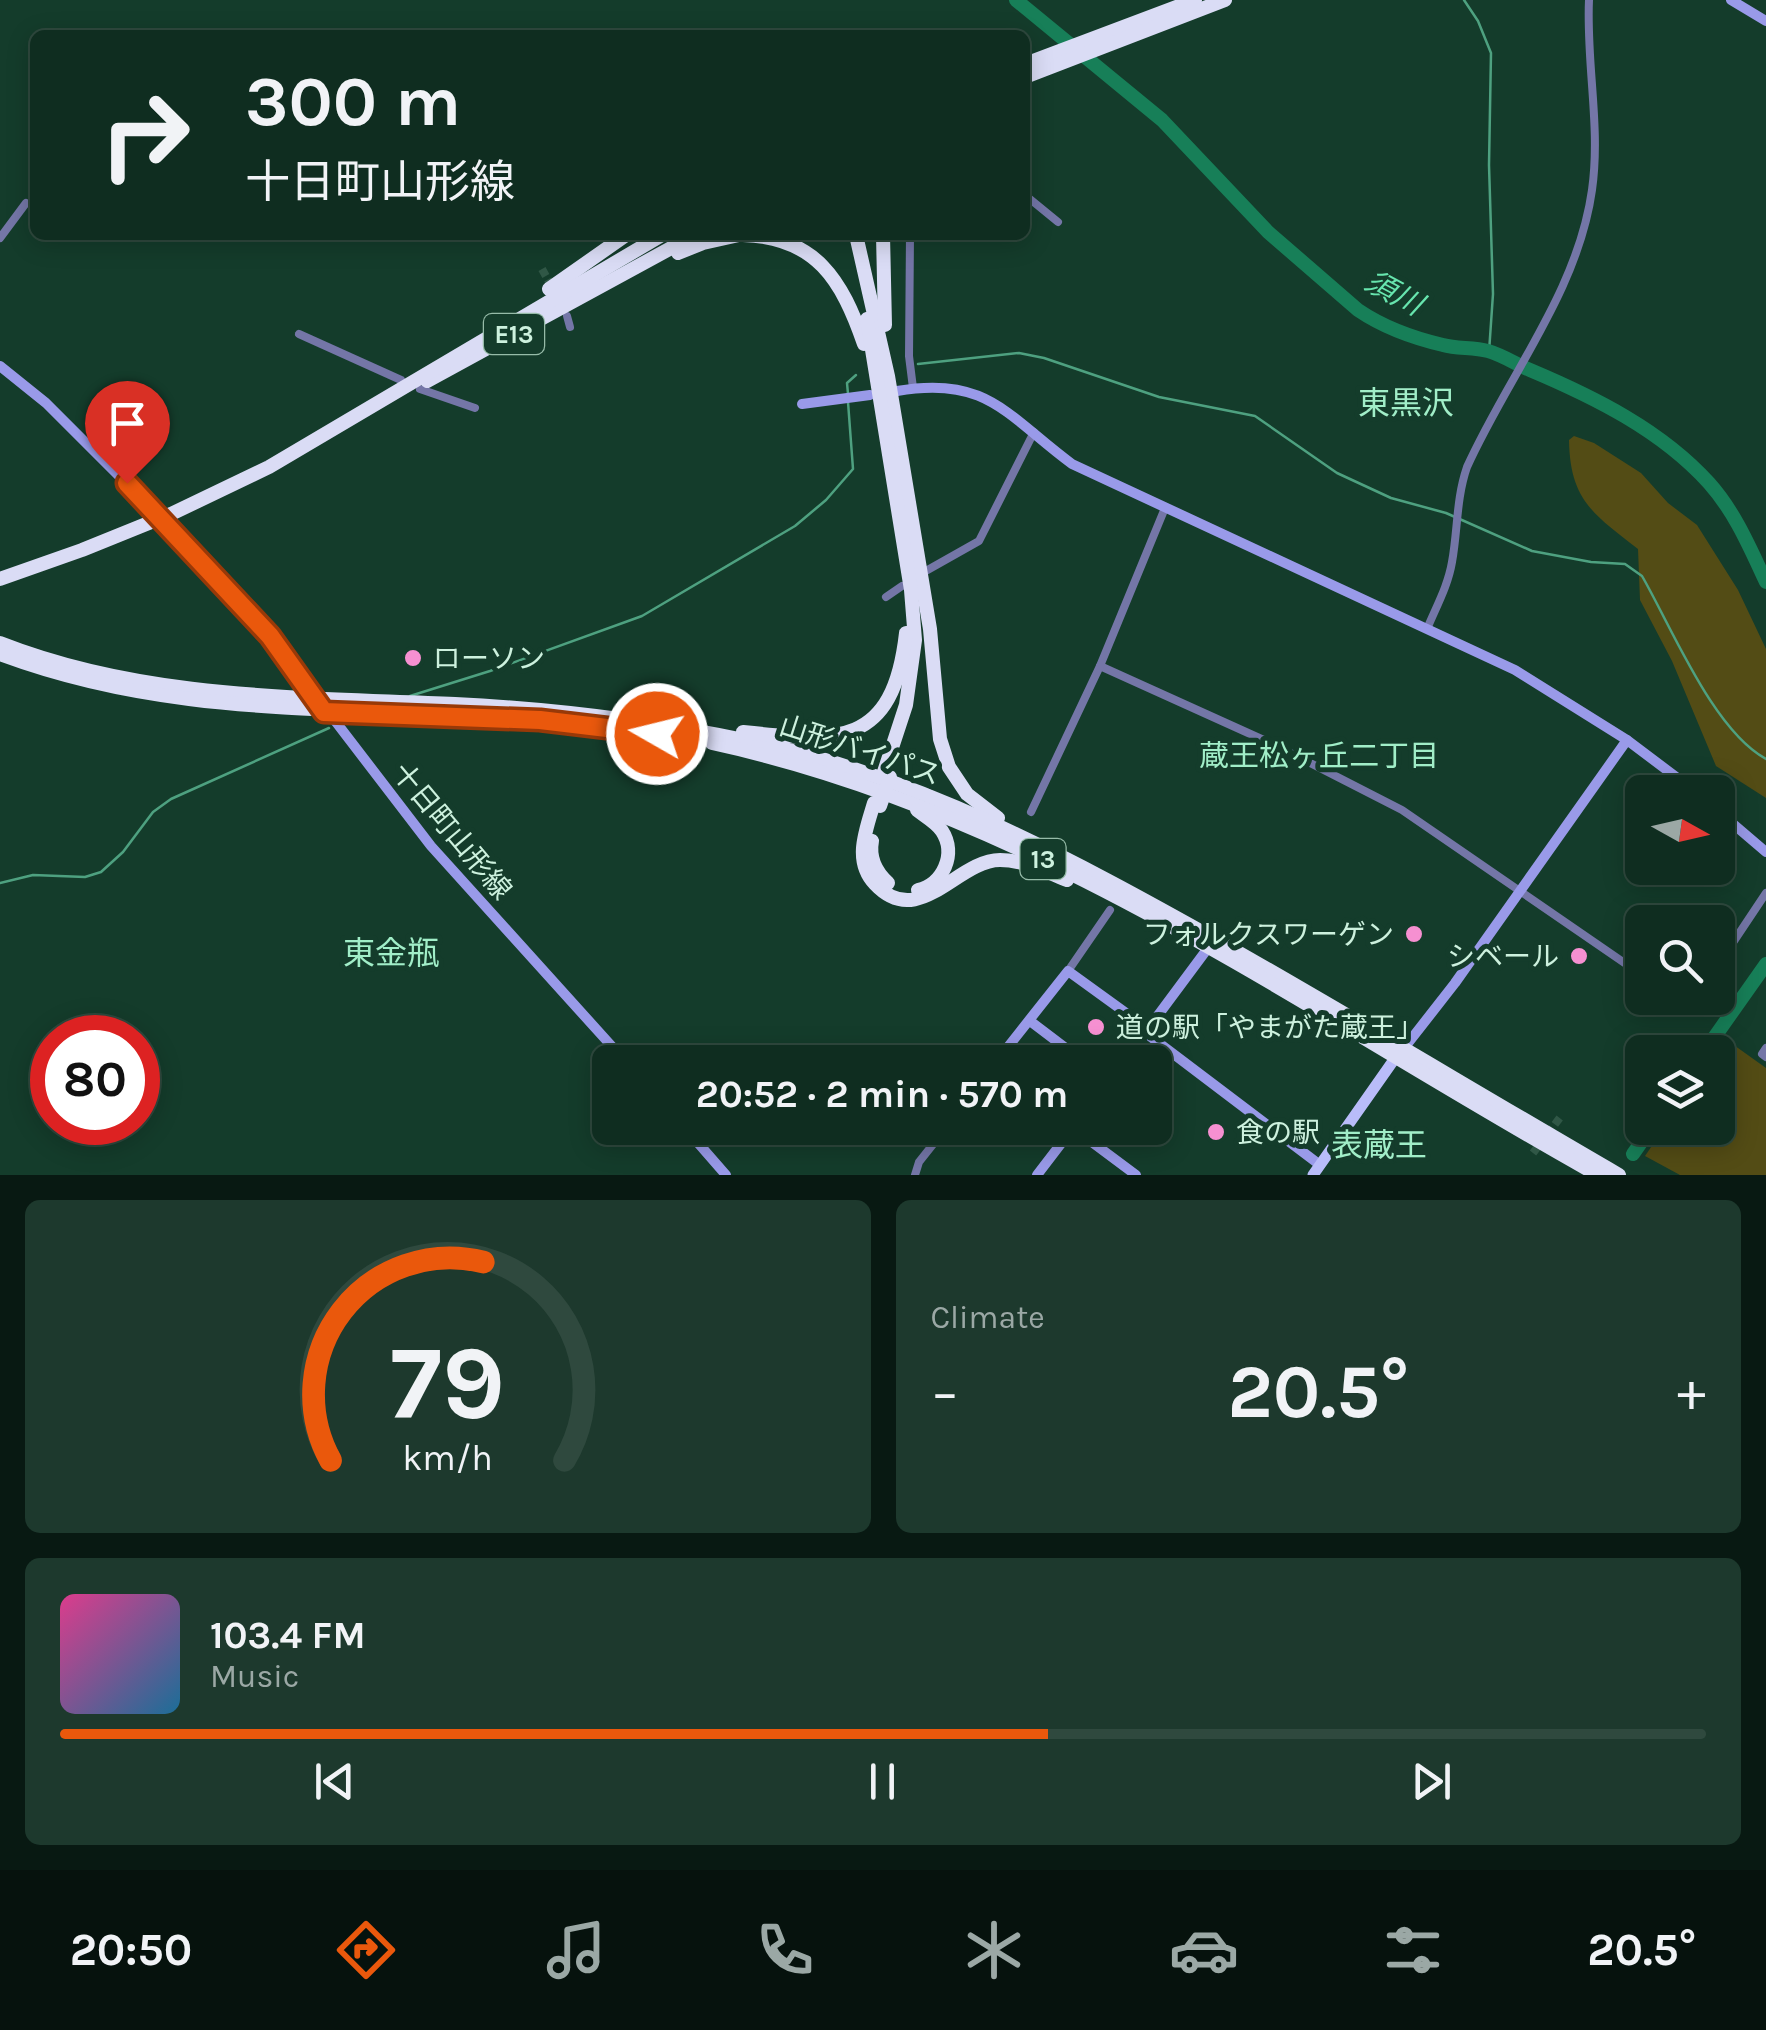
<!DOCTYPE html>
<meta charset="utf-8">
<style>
:root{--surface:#0f2d20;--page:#1d392d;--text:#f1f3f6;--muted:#9ba8a5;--line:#2f493e;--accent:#ea580c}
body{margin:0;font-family:Karla,"Noto Sans JP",sans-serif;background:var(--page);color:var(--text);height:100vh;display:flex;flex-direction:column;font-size:38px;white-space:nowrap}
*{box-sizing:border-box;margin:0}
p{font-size:32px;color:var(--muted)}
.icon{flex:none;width:55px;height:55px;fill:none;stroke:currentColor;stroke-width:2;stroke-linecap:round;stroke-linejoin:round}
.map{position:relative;height:1175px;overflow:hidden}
.panel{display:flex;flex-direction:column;gap:25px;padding:25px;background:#081912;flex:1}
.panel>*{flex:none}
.hud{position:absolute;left:30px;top:30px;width:1000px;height:210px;border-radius:15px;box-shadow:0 5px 25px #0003,0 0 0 2px var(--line);background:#0f2d20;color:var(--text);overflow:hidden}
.needle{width:65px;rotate:98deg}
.tools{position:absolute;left:1625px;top:775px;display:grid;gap:20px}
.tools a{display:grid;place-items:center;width:110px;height:110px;border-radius:15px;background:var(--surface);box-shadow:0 5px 25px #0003,0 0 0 2px var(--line);font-size:50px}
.speed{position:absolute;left:30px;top:1015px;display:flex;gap:20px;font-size:50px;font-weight:700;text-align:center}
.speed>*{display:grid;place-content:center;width:130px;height:130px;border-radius:50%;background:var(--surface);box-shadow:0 5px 25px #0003,0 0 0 2px var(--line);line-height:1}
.speed .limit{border:15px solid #d22;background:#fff;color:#111}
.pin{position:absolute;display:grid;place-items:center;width:85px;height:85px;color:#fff;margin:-102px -42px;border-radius:50% 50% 50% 0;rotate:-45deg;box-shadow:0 0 10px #0007}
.pin .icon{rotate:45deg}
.me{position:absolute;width:110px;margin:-55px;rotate:278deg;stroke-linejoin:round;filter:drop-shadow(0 0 8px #0008)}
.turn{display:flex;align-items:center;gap:35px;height:210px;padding:0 50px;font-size:45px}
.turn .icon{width:130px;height:130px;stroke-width:2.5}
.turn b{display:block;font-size:70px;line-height:85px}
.big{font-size:75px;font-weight:700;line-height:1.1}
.panel .widget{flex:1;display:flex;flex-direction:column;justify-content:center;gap:15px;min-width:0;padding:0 35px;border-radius:15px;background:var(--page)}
.panel .dial{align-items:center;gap:0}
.dial svg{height:260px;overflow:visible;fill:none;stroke:var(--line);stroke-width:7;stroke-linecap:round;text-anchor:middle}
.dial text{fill:var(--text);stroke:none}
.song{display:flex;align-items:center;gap:30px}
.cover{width:120px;height:120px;border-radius:15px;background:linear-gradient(135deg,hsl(330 70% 55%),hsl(200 70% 35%))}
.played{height:10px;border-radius:5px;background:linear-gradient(90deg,var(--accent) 60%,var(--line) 60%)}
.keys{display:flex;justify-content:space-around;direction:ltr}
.heat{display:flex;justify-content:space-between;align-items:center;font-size:55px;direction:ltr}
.panel .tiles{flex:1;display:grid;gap:25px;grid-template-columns:1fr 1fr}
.widget:last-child{grid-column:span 2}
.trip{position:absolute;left:592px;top:1045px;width:580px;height:100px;border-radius:15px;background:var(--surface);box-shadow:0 5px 25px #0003,0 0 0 2px var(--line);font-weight:700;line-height:100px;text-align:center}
.tab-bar{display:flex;height:160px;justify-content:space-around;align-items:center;background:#06120d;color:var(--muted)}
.tab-bar .icon{width:70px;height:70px}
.tab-bar .on{color:var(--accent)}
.tab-bar b{font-size:45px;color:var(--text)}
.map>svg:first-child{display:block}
</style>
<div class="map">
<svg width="1766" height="1175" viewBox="0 0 1766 1175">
<rect width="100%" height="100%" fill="#143c2b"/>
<g fill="#534c15">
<path d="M1574,436L1594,443L1641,473L1668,503L1697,525L1738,590L1766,649V798L1716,766L1672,661L1640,600L1638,549C1593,514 1570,500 1569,440Z"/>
<polygon points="1724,1038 1766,1068 1766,1175 1680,1175 1645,1156 1664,1128 1718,1128 1718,1052 1714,1052"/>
</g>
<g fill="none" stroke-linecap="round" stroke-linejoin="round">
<g stroke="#4ea180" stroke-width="2.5">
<polyline points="1464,0 1478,21 1491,53 1489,165 1493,294 1489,352"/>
<path d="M918,364L1019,353L1044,358L1159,397L1255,416L1337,473L1391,498L1446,513L1532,551L1591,562L1625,564L1642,576C1672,628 1713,730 1766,759"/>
<polyline points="848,394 847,383 856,375"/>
<polyline points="410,696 490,671 642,616 795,526 826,500 853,469 848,402"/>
<polyline points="343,722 351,719"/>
<polyline points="0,883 33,875 85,877 101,872 123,852 153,812 171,799 329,728"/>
</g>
<g stroke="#177f58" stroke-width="14">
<path d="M1016,0L1162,120L1268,232L1358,310C1383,327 1413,338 1443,345C1457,349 1473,347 1488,351C1502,355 1516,364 1530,370C1594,397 1661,430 1709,483C1735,512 1750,548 1766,582"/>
<polyline points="1704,1052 1766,964"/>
<polyline points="1633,1154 1651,1128"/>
</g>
<g stroke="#305746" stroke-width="8" stroke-dasharray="8 4" stroke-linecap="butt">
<polyline points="542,269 553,289"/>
<polyline points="1533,1153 1562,1115"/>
</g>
<g stroke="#7476a7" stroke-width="8">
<polyline points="1025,195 1058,222"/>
<polyline points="910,235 909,356 913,388"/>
<polyline points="0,238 26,203"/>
<polyline points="567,316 570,327"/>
<polyline points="299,334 401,380"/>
<polyline points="420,389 475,408"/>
<polyline points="924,572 979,541 1034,432"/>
<polyline points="886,597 902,586"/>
<path d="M1427,629C1436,607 1448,586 1452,562C1458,529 1456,499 1467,467C1508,376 1578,291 1592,190C1601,127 1586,63 1589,0"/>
<polyline points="1100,666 1277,746 1402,810 1642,975"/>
<polyline points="1031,812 1100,666 1165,508"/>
<polyline points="1718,965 1766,893"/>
<polyline points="1068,971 1110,910"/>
<polyline points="1676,998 1689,1007 1695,998"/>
<polyline points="1766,1048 1762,1054 1766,1057"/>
<polyline points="915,1175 919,1162 946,1128"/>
</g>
<g stroke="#999ae9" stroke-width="10">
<polyline points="1731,0 1766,21"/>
<polyline points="0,366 46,403 144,501"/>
<path d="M897,391C987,375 1007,416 1072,464L1515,670L1627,740L1696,792"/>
<polyline points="802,404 870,395"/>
<polyline points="174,533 270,636 431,846 626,1062"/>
<polyline points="1718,811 1766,852"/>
<polyline points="1030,1021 1084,1062"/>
<polyline points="1144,1026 1151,1037 1320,1165"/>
<polyline points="1405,1047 1455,983 1627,740"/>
<polyline points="996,1062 1068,971 1144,1026 1156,1018 1208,948"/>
<polyline points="685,1128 726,1175"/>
<polyline points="1073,1128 1136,1175"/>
<polyline points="1037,1175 1073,1128"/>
</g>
<polyline stroke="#b9bcf9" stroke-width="11" points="1313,1175 1398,1054"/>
<g stroke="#dadcf5" stroke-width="14">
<polyline points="1025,64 1195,0"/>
<polyline points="1025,77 1225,0"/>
<path d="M743,235C816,237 842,280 864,344"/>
<polyline points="856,235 888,376 930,629 940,739 949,767 967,794 998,818"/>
<polyline points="883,235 885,325"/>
<polyline points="678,253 703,243 739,235"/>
<polyline points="549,289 626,235"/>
<polyline points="867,319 911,590 915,640 906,705 883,775"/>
<polyline points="427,381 695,235"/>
<polyline points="0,579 82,550 171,514 269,467 662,235"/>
<path d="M0,643C145,700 302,697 455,704C555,709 652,721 749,741C917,775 1072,859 1220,942C1354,1018 1486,1098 1619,1175"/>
<path d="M0,654C155,712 303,707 464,716C541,720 616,727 691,739"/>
<path d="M743,732C837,742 893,748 906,633"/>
<path d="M712,743C1040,814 1310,1015 1598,1175"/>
<path d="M874,803C866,830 853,861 875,884C919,931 957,860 1000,860C1024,860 1045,871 1067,880"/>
<path d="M917,810C926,817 936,822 942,831C957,854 943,884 918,890"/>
<path d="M872,841C869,857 876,872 888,883"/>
</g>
<polyline stroke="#999ae9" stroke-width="10" points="144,501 174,533"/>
<polyline stroke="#dadcf5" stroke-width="14" points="880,806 890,777"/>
</g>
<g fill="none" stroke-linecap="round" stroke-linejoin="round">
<defs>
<polyline id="route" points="127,483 270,636 324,712 540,720 657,734"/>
</defs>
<use href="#route" stroke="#983908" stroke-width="25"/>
<use href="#route" stroke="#ea580c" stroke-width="18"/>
</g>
<g fill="#f690d1" stroke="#143c2b" stroke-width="4">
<circle cx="413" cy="658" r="10"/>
<circle cx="1414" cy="934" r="10"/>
<circle cx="1579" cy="956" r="10"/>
<circle cx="1096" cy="1027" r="10"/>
<circle cx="1216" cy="1132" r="10"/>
</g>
<g text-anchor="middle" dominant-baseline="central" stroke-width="10" stroke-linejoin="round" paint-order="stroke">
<g fill="#143c2b" stroke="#96bba8" stroke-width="2.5">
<rect x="484" y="314" width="60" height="40" rx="8"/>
<rect x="1020.5" y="839" width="45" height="40" rx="8"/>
</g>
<g font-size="25" font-weight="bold" fill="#cdf1de">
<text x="514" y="334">E13</text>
<text x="1043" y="859">13</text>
</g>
<g font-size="28" fill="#cdf1de" stroke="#143c2b" text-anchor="start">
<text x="433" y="658">ローソン</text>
<text x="1394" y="934" text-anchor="end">フォルクスワーゲン</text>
<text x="1559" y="956" text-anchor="end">シベール</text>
<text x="1116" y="1027">道の駅「やまがた蔵王」</text>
<text x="1236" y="1132">食の駅</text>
</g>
<g font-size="28" fill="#cdf1de" stroke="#143c2b">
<text transform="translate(860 750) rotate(18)">山形バイパス</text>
<text transform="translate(452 831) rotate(50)">十日町山形線</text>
</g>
<g font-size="30" font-style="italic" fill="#67e5ae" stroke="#143c2b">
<text transform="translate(1394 293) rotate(28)">須川</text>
</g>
<g font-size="30" fill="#a1eec8" stroke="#143c2b">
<text x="1319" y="756">蔵王松ヶ丘二丁目</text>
</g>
<g font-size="32" fill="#a1eec8" stroke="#143c2b">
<text x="1406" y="403">東黒沢</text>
<text x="391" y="953">東金瓶</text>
<text x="1379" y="1145">表蔵王</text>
</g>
</g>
</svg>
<div class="tools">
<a><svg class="needle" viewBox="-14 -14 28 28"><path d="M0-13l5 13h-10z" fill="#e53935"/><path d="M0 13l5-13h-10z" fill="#9ba8a5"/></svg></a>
<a><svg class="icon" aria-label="search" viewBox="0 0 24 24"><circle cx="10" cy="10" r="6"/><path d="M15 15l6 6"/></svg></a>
<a><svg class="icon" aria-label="layers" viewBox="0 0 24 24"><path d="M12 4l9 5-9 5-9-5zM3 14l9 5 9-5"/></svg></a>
</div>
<div class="speed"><div class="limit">80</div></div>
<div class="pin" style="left:127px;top:483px;background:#d93025"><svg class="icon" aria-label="arrive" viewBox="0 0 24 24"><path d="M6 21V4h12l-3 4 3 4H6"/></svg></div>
<svg class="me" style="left:657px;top:734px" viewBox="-20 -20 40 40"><circle r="17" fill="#ea580c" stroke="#fff" stroke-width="3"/><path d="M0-11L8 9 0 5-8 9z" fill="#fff"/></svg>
<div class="trip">20:52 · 2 min · 570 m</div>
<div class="hud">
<div class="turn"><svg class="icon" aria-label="right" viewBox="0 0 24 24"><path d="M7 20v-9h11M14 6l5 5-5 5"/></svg><div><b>300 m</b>十日町山形線</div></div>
</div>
</div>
<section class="panel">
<div class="tiles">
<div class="widget dial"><svg viewBox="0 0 100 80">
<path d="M14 69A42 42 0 1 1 86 69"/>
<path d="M14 69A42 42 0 0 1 61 8" stroke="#ea580c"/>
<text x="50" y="56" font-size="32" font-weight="700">79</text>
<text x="50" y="72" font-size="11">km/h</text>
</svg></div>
<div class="widget"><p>Climate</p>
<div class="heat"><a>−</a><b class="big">20.5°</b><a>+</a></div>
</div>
<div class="widget">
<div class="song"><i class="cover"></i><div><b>103.4 FM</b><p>Music</p></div></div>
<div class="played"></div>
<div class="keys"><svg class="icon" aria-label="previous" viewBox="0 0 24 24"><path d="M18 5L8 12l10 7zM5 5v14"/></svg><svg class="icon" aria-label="pause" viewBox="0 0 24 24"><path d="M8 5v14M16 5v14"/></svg><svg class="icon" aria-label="next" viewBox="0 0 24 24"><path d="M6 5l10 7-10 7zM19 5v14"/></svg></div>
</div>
</div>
</section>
<nav class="tab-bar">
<b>20:50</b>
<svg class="icon on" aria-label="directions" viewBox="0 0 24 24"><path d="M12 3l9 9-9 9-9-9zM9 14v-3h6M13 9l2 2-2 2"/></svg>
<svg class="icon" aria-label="music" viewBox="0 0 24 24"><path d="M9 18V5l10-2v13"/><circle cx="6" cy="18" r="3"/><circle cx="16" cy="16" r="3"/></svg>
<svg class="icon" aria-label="phone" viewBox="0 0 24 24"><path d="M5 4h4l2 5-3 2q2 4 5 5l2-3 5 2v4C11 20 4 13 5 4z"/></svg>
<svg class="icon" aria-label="climate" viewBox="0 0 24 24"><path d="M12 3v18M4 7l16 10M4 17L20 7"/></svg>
<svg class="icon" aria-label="car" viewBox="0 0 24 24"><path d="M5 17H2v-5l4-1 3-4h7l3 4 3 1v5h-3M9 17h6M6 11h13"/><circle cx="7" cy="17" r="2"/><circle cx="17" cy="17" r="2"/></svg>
<svg class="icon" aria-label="filters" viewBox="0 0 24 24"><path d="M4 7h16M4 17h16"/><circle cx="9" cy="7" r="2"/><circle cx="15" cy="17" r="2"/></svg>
<b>20.5°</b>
</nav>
